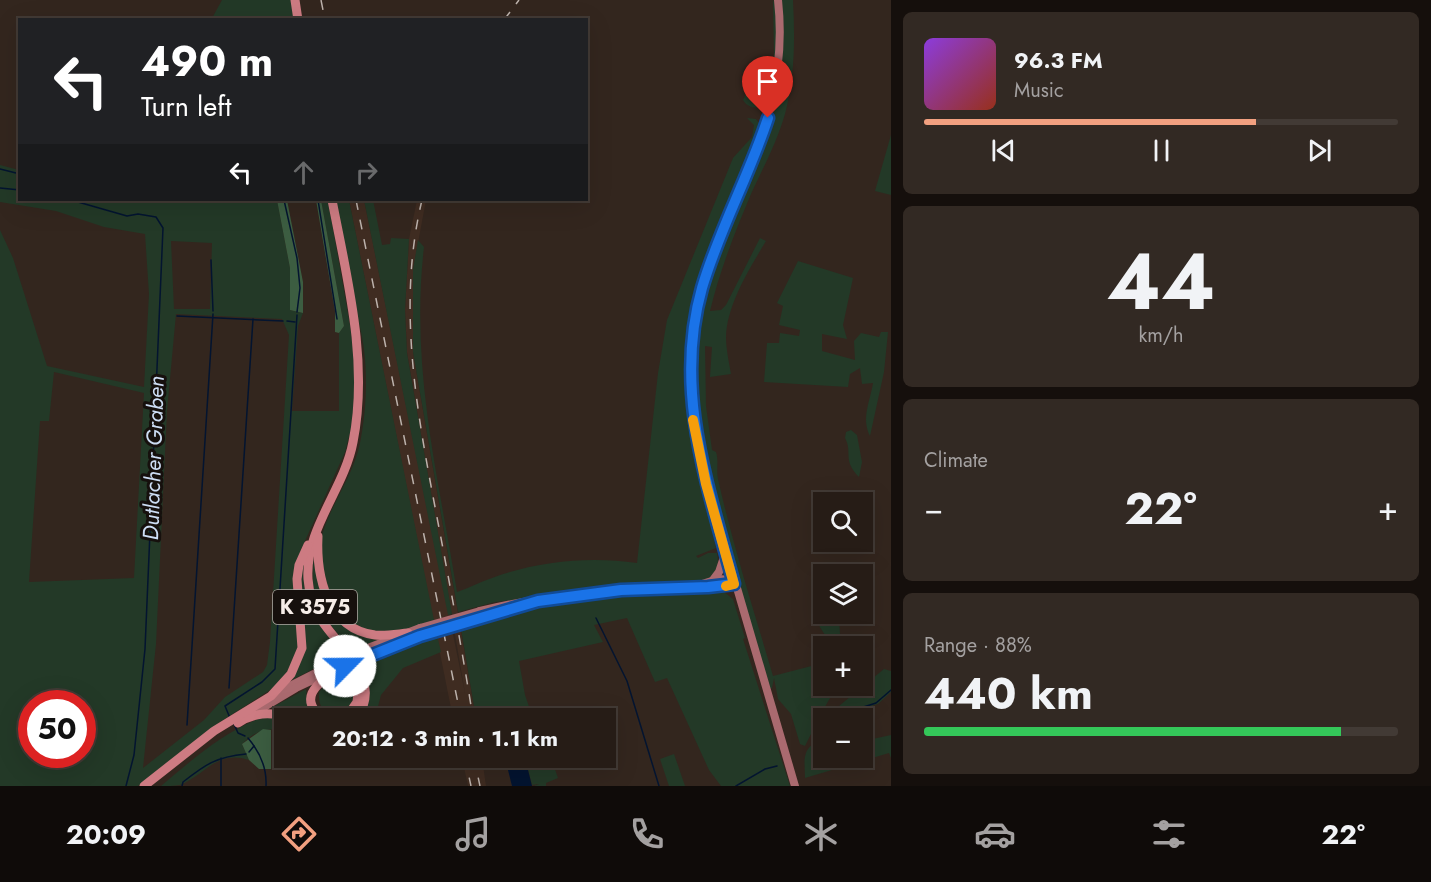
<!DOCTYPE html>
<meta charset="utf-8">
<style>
:root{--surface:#261c16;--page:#322923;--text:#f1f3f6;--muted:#a4a1a1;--line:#423a35;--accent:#f2a080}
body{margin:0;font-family:Jost,sans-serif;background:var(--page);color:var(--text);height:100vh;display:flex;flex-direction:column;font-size:22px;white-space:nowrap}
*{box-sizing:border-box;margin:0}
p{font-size:20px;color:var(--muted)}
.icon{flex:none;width:33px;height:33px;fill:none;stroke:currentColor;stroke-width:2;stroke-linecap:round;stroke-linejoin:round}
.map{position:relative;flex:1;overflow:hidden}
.panel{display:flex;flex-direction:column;gap:12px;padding:12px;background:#150f0c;width:540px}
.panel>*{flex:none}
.hud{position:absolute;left:18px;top:18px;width:570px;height:183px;border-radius:0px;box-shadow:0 6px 24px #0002,0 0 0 2px var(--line);background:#202124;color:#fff;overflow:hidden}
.controls{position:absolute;left:813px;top:492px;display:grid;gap:12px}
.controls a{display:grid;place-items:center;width:60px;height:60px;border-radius:0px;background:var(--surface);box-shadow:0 6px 24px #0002,0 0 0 2px var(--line);font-size:30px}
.speed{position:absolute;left:18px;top:690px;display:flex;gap:12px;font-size:30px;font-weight:700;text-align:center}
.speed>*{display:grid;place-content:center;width:78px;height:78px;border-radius:50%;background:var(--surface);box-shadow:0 6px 24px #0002,0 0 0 2px var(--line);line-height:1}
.speed .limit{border:9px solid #d22;background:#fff;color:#111}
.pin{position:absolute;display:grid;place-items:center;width:51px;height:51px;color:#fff;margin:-62px -26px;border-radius:50% 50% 50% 0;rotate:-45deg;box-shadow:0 0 6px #0007}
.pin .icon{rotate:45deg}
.me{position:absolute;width:66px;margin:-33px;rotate:67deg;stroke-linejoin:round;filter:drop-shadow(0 0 4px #0008)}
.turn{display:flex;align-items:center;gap:21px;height:126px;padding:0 24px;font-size:27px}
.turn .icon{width:78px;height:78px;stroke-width:2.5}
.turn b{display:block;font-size:42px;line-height:51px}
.lanes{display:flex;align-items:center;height:57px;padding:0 24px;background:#0003;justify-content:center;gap:30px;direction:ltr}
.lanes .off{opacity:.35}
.big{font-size:45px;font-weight:700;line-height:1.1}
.panel .widget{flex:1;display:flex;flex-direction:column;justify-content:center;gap:9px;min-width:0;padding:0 21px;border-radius:9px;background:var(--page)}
.panel .dial{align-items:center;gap:0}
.dial b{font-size:78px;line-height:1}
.song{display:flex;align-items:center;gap:18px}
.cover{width:72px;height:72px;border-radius:9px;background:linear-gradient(135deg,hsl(270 70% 55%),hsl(10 70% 35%))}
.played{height:6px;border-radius:3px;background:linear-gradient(90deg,var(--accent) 70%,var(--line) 70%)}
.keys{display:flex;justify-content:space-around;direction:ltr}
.heat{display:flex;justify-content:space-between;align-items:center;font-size:33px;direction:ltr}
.charge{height:9px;border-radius:4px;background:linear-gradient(90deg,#34c759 88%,var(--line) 0)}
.trip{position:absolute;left:274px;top:708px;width:342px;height:60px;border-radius:0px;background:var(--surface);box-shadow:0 6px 24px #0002,0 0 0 2px var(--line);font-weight:700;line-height:60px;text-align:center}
.tab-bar{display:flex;height:96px;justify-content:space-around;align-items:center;background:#0f0b09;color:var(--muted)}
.tab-bar .icon{width:42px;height:42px}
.tab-bar .on{color:var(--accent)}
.tab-bar b{font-size:27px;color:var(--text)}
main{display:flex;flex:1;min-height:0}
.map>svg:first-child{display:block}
</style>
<main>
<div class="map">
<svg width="891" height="786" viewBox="0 0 891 786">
<rect width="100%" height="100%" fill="#33261e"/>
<g fill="#3f2c21">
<polygon points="349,200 364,200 465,693 407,352 405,310 409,239 417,200 426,200 413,270 413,352 476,718 453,718"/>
<polygon points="462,758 482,758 486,786 468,786"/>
</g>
<g fill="#233927" fill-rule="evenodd">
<polygon points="222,0 291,0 295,20 211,20"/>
<path d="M773,0C782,15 776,92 763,107C755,109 747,107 743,100L746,93L756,84V78L751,71L758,78L770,80L774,53Z"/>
<path d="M781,0H793C795,38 795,77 785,114C777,142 763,168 751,194C735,232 720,270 710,311L721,310L726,305L760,238L766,241C750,268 727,304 726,337C726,349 729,362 731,374L710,377L712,347L705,346L706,406L712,450L716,452C719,461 716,470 718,479C733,546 754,611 773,676L823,663L824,686H837L822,712L839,706L884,669L891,671V692L878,704L832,718H824L821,721V714L805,746L800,744L791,714L778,699L774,678L772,688L769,689L704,460L695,416V342L700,306L712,267L768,134C781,89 783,46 781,0Z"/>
<path d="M747,118L756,119L759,123V132L708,261L688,387L692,430L716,548L696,556L698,558L708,553H717C721,572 712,580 693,583L495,602L458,612L413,352V270L418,240L424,247C410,368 438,474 457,592C469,588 480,582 492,578C537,561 590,556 637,563L658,373L667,320L733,158L752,137L754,125Z"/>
<polygon points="891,135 891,195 875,191"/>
<path d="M0,165L19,170L20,200H277L290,268V310L303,313L298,326L292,411H339V333L344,326L321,200H328L350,325L354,355V407L351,429L345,452L301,550L298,649L290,669L273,688L220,722L138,786H0V230L13,258L47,366L144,387L149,294L145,234L104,227L56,211L0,202ZM171,241L212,243L210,309H174ZM176,314L282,319L289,335L270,642L267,665L263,672L225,697L204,720L143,768L156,644L167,411ZM54,372L144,393L134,578L29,582L40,421H49ZM32,704H82V754H32Z"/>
<path d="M335,200H349L434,620C421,624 408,630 395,632C357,638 327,607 324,572C322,559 319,545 323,532C333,501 353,476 360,443C368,403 369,355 357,316Z"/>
<polygon points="364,200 373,200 382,245 390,244 391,238 409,239 405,310 407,353 452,614 448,615"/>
<path d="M798,261L853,278L843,325L847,339L822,334V351L855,360L854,341L861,333L879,337L881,332H888L884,372L870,436C861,418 870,402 873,383L862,384L860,368L850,374L848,387L764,382L767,343H779L780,333L799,336L800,330L779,325L783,306L777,303Z"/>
<path d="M851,430L857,435L862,462L859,477C842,460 853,453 845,438L846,432Z"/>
<path d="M315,554L317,579L324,600L372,639L380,640L352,650C326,622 305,594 315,554Z"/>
<polygon points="305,557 304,579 344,653 292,680 300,663 300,579"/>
<path d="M724,592L733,599L745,638L743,639L790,786H721L709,770L667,678L655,682L627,618L594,625L603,642L519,661L525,695L533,718H476L461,629C517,611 573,597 632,595C663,593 693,595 724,592Z"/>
<polygon points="839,621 841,646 832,646 818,624"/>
<path d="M437,635L441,652L403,668L381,695L375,718H359C369,698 373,684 362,663L408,643Z"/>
<path d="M352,671C368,715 316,731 319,692L331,679Z"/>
<polygon points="306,689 307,700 316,718 296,718 271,708"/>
<path d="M264,717L285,720V732C268,726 255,731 242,744L249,760C217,749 204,776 180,785C175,786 167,786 161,786C192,760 225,730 264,717Z"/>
<path d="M891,735V758L889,753L805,778C805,762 800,746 823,740L824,758H862L863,741Z"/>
<polygon points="674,754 685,786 669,786 660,759"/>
<polygon points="525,758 551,758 558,778 546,783 546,786 534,786 539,784 532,785"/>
</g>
<g fill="#3c5d41">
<polygon points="277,200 287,200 303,282 303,313 290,310 290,268"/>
<polygon points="316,200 321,200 344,326 339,333 335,332 335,311"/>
<polygon points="263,729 271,730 271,769 259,769 249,760 242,744"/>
</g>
<polygon fill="#031430" points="505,758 525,758 532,786 512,786"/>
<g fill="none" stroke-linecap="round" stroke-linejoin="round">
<g stroke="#031430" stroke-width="1.5">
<polyline points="0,169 20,174"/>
<polyline points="0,188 20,190"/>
<polyline points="71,200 127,216 138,214 156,217 163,228 145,649 134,755 126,786"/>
<polyline points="284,200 297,258 300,288 297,312"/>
<polyline points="318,200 337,319"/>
<polyline points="211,260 213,311"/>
<polyline points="177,316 283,321"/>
<polyline points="287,321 295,322"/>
<polyline points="596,618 627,681 659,786"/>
<polyline points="229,688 253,319"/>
<polyline points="230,718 225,706 262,682 275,669 297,315"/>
<polyline points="829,718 876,703 891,690"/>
<polyline points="234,724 238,733 245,736"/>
<polyline points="187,725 213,314"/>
<path d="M248,738C259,751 267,768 266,786"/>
<polyline points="249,752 254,746"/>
<path d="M182,786L183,782C206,764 216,757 246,754"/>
<polyline points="221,786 221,758"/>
<polyline points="736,786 765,769 777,766"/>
</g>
</g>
<polygon fill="#4d3112" stroke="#817569" stroke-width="1.5" points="869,708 874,724 862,727 862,718 859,718 857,712"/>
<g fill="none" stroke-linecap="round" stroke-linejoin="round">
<g stroke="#aa6a6f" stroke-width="8">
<path d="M778,0C791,117 732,183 702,288C684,352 690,417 706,482L795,786"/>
<polyline points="713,580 719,572 725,554"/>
<polyline points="702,584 718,579 733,580"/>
<path d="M480,611C534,598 592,591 648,588C676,587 706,590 734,584"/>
<polyline points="481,617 515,608"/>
<polyline points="360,651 420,628"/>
<polyline points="362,658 420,636"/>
<polyline points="274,694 343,659"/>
<polyline points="249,716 296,688 328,673"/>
</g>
<g stroke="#cd7b82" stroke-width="9">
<polyline points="295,0 298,20"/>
<path d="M332,200C347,278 369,362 353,442C344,490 305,528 308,579C309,594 314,608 322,621C342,651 383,679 357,718"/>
<path d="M318,536C316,576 327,629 375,635C386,636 397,634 408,633"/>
<path d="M323,718C296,698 319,683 336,669"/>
<polyline points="346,718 357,702 359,684"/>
<path d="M238,723C253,713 271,711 287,718"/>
<polyline points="144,786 214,731 271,696 291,674 302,648 297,579 299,565 308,545"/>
</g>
<g stroke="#bcb2ac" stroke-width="1.5" stroke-dasharray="10 10" stroke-linecap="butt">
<polyline points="321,0 325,20"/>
<polyline points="504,20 519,0"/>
<polyline points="356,200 461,718"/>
<path d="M422,200C397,304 416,408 436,512C449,580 462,649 473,718"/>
<polyline points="465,758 471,786"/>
<polyline points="474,758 480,786"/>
</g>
<g stroke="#aa6a6f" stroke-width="8">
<polyline points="420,628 480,611"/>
<polyline points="420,636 481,617"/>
<polyline points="343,659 360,651"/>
<polyline points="345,666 362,658"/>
</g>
</g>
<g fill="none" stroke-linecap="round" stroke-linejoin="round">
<defs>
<path id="route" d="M345,666L420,636L538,601L621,590L708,587L734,584C708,486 673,390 702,288C719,230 749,176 768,118"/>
</defs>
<use href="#route" stroke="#114b97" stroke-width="15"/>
<use href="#route" stroke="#1a73e8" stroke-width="10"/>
<polyline stroke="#f59e0b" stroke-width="10" points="693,420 706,484 734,584 726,586"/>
</g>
<g text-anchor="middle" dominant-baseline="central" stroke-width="6" stroke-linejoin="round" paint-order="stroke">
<rect fill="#16100d" stroke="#b3aba6" stroke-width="1.5" x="273" y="590" width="84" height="34" rx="4.5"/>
<g font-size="20" font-weight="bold" fill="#f6ede8">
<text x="315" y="607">K 3575</text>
</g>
<g font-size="22" font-style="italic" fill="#cdddf4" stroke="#16100d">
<text transform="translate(153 458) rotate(-88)">Dutlacher Graben</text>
</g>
</g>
</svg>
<div class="controls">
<a><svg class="icon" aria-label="search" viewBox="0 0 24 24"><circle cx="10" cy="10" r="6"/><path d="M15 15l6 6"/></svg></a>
<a><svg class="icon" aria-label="layers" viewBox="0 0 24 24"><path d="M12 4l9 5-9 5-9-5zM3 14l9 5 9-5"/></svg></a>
<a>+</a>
<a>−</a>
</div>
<div class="speed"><div class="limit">50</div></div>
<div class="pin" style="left:768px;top:118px;background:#d93025"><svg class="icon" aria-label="arrive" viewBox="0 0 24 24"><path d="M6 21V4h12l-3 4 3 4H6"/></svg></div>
<svg class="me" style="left:345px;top:666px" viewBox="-20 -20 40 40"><circle r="19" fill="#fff"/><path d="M0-13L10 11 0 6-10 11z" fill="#1a73e8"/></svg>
<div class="trip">20:12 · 3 min · 1.1 km</div>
<div class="hud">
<div class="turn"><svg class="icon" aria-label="left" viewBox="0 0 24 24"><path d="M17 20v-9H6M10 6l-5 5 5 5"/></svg><div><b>490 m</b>Turn left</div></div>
<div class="lanes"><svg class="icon" aria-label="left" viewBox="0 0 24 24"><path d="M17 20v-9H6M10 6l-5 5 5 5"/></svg><svg class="icon off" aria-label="ahead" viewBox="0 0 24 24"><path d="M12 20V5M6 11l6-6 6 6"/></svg><svg class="icon off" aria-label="right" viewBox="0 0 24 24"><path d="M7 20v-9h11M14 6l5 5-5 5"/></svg></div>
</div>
</div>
<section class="panel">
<div class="widget">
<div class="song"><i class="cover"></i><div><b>96.3 FM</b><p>Music</p></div></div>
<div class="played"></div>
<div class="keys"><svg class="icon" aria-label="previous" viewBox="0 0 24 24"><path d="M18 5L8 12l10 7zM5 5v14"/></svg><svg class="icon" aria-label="pause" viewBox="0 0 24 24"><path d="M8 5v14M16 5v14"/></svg><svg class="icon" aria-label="next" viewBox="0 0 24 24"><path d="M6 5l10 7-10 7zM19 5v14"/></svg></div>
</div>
<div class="widget dial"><b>44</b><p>km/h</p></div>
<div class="widget"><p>Climate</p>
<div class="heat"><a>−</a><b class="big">22°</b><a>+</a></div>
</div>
<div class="widget"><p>Range · 88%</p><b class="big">440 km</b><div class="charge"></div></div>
</section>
</main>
<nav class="tab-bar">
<b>20:09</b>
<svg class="icon on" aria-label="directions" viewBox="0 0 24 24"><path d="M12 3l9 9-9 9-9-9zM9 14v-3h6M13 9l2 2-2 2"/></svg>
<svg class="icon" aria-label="music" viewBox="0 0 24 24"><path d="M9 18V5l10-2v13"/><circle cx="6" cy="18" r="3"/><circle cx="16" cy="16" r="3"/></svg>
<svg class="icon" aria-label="phone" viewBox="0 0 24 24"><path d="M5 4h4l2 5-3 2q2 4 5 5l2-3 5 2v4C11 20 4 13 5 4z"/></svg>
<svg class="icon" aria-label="climate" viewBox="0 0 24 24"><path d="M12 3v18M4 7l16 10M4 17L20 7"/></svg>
<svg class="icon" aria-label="car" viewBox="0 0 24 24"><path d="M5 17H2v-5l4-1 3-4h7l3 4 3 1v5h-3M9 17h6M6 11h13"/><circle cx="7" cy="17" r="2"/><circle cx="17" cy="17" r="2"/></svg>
<svg class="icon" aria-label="filters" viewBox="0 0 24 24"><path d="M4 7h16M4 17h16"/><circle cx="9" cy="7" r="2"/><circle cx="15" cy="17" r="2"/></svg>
<b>22°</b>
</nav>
